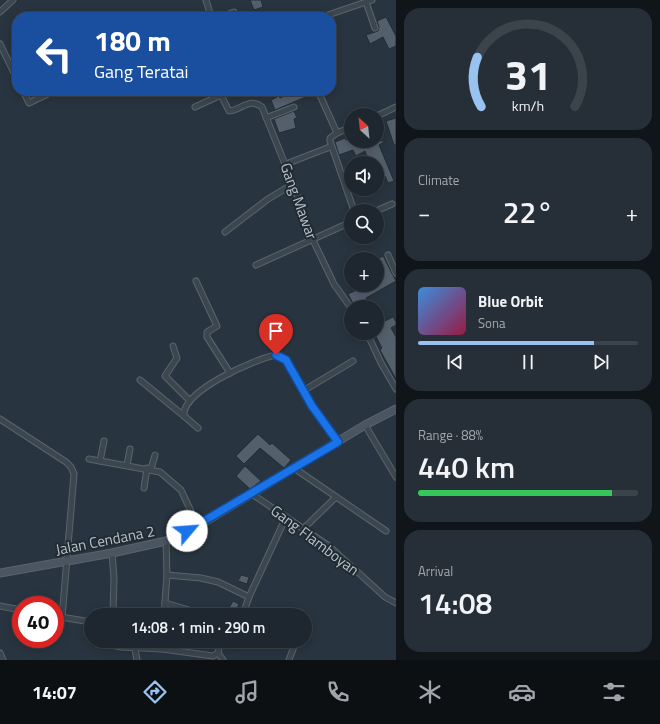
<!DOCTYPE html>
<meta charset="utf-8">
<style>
:root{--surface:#1e272f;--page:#262f37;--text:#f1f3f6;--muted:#a1a5aa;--line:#3c444b;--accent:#98c2ef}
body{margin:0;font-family:"Titillium Web",sans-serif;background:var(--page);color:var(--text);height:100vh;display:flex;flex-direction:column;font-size:15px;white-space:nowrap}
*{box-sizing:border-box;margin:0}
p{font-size:13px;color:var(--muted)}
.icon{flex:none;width:22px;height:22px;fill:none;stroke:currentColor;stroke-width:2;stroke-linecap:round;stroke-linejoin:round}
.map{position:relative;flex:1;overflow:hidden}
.sheet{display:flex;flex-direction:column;gap:8px;padding:8px;background:#10151a;width:264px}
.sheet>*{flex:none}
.guide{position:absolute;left:12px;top:12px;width:324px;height:84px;border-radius:16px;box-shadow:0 2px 10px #0003,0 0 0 1px var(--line);background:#1a4fa0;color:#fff;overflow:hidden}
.needle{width:26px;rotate:333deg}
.tools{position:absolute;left:344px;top:108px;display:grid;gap:8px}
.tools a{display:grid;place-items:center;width:40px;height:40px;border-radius:50%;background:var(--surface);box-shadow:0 2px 10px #0003,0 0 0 1px var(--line);font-size:20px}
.speed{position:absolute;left:12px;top:596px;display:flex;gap:8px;font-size:20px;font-weight:700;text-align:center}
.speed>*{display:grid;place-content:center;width:52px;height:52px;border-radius:50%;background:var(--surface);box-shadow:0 2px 10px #0003,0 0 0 1px var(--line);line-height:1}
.speed .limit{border:6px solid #d22;background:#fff;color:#111}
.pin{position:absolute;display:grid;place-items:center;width:34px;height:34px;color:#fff;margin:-41px -17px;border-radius:50% 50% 50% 0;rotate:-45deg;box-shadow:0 0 4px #0007}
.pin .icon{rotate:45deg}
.me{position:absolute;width:44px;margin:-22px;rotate:63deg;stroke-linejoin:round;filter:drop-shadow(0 0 3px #0008)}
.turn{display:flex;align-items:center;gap:14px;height:84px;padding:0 16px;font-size:18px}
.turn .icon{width:52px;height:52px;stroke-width:2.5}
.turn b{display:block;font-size:28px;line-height:34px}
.big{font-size:30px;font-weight:600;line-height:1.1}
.sheet .tile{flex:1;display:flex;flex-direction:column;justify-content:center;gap:6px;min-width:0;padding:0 14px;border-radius:16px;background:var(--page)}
.sheet .dial{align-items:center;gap:0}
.dial svg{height:104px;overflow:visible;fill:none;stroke:var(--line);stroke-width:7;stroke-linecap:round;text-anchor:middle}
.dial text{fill:var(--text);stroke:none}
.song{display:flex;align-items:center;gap:12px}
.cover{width:48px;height:48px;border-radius:6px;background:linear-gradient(135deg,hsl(210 70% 55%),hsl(340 70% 35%))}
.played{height:4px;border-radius:2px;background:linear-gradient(90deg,var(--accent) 80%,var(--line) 80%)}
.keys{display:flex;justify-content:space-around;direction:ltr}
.heat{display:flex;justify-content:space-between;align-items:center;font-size:22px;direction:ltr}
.charge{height:6px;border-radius:3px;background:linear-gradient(90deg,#34c759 88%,var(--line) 0)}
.trip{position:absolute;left:84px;top:608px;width:228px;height:40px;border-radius:20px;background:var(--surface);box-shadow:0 2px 10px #0003,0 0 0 1px var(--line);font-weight:600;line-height:40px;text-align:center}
.menu{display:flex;height:64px;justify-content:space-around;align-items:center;background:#0c1013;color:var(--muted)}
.menu .icon{width:28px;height:28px}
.menu .on{color:var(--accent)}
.menu b{font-size:18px;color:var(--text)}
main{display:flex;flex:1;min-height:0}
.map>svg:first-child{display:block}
</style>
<main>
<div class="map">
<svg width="396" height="660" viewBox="0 0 396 660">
<rect width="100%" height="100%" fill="#28343f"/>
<g fill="#545f6c" stroke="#232d36">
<polygon points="250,0 261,0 263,7 254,10"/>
<polygon points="386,17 396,36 396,46 389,49 383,37 370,44 366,35 378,31 379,27 377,21"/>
<polygon points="291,91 297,91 298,93 306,91 308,96 275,110 271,100 279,96 280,98 291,93"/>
<polygon points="294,111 297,118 294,119 296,128 279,133 274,119"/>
<polygon points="396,118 396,145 394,145 386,121"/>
<polygon points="345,138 346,140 351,138 351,141 386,141 379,145 394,181 388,183 385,176 377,179 377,163 369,163 365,151 356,156 353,150 339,155 335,142"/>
<polygon points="383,256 396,281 366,298 370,307 355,307 348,294 368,285 377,285 377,276 380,274 377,268 377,259"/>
<polygon points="377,309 383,322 393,317 396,322 396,325 391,328 396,337 396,379 380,350 382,348 374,333 377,333"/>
<polygon points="258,434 270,445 272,443 291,460 284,468 260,448 244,464 236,456"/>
<polygon points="245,466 261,481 250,489 236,476"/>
<polygon points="241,575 249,577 247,584 238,581"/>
<polygon points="233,601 239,604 236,611 229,608"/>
<polygon points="229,641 239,641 236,649 227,646"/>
</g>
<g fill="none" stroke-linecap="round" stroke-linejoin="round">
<defs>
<g id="street">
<polyline points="206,0 211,17"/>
<polyline points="366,2 375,28"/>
<polyline points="0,12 13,0"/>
<polyline points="220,17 234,12"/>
<polyline points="322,17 372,0"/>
<polyline points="0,44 17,79"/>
<polyline points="23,91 29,103 54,91"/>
<path d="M219,91L229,111C242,110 249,97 262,107L293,184L312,238L334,284L351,308"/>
<polyline points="318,91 337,133"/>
<polyline points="195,107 221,95"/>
<polyline points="377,116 396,107"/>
<polyline points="266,118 294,107"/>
<polyline points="351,127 337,133 330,138 330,141 354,211"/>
<polyline points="286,164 330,147"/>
<polyline points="376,211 392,204"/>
<polyline points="225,232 268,199 293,184"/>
<polyline points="388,255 396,273"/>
<polyline points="256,265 351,222"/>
<polyline points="196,281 217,326 207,332 207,337 230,373"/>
<polyline points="367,333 381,363 396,389"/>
<polyline points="173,346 177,358 165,376 190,401"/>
<polyline points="140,380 184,416"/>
<polyline points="303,391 353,361"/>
<polyline points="0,419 66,462 71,467 74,474 62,618"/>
<polyline points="365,425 396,477"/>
<path d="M198,428L184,416C181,391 255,359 276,355L286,360L312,406L338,442"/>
<polyline points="89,459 160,472 181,490 198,526"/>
<polyline points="100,461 104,441"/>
<polyline points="127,465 130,449"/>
<polyline points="294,468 386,531"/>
<polyline points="151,469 155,455"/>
<polyline points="144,488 147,468"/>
<polyline points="252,494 329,546 385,597 396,603"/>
<polyline points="303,529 336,497"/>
<polyline points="112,553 114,578 113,615"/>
<polyline points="167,575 201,578 218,582 249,597 243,614 241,615"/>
<polyline points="249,597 286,517"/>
<polyline points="165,603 206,615"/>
<polyline points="0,606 21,610"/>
<polyline points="164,615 167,575 166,541"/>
<polyline points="227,615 237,615"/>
<polyline points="55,616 91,622"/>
<polyline points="110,641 111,645 121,647 162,649 213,656 218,653 220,641"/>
<polyline points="135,649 137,660"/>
<polyline points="162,649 162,641"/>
<polyline points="0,653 3,660"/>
<polyline points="218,653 223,660"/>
<polyline points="289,660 296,641"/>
</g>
<polyline id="secondary" points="0,573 112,553 166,541 198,526 365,425 396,409"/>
</defs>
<use href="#street" stroke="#5a646c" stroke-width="7"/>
<use href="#secondary" stroke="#5a646c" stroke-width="9"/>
<use href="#street" stroke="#3c464f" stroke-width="5"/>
<use href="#secondary" stroke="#4a5561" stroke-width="7"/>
</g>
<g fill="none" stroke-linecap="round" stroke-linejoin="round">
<defs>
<polyline id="route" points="187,531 338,442 312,406 286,360 276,355"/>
</defs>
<use href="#route" stroke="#114b97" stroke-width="10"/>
<use href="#route" stroke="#1a73e8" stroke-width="7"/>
</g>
<g text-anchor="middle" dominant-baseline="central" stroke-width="4" stroke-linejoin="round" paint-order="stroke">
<g font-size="15" fill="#b9c1c9" stroke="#212b34">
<text transform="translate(299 201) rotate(70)">Gang Mawar</text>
<text transform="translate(105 540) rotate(-11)">Jalan Cendana 2</text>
<text transform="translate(315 540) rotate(37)">Gang Flamboyan</text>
</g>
</g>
</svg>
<div class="tools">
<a><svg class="needle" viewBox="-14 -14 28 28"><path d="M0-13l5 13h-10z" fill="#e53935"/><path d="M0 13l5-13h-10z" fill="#a1a5aa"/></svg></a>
<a><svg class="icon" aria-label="sound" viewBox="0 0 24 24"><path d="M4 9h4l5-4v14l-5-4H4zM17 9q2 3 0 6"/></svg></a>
<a><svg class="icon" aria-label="search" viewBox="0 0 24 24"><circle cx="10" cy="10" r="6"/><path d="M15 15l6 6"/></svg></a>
<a>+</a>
<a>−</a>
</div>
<div class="speed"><div class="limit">40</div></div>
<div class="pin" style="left:276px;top:355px;background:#d93025"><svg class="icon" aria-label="arrive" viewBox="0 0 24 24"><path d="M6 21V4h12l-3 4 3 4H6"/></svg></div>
<svg class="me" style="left:187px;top:531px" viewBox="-20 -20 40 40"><circle r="19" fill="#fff"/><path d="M0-13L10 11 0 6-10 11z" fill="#1a73e8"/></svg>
<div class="trip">14:08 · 1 min · 290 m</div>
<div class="guide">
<div class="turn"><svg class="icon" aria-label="left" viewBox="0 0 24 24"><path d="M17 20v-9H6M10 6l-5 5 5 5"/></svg><div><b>180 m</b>Gang Teratai</div></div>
</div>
</div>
<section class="sheet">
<div class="tile dial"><svg viewBox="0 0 100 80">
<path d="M14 69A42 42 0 1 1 86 69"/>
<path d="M14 69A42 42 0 0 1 11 31" stroke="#98c2ef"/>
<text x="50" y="56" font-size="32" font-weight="700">31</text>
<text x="50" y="72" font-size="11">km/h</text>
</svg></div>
<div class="tile"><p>Climate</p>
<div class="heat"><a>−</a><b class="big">22°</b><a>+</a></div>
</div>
<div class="tile">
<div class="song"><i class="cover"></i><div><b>Blue Orbit</b><p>Sona</p></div></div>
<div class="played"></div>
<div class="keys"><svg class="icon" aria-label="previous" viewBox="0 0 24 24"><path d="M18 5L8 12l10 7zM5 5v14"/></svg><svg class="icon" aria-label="pause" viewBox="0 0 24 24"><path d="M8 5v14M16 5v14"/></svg><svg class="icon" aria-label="next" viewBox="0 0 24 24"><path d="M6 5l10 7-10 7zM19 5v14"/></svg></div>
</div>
<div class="tile"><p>Range · 88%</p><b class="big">440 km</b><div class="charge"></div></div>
<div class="tile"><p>Arrival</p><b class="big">14:08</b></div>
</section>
</main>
<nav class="menu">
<b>14:07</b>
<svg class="icon on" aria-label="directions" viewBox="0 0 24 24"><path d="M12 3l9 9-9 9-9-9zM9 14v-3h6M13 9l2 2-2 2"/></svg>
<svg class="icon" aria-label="music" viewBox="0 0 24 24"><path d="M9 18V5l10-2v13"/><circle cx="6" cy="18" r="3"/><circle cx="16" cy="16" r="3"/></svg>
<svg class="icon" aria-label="phone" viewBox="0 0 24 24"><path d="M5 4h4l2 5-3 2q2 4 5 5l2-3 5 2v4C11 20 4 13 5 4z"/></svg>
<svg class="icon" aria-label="climate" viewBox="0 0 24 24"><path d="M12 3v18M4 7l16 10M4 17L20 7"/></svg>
<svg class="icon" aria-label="car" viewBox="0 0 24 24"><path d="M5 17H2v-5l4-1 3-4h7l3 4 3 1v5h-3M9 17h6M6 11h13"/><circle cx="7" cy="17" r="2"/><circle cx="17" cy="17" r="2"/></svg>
<svg class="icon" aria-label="filters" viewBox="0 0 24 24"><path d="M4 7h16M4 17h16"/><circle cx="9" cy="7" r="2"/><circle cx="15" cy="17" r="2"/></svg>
</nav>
